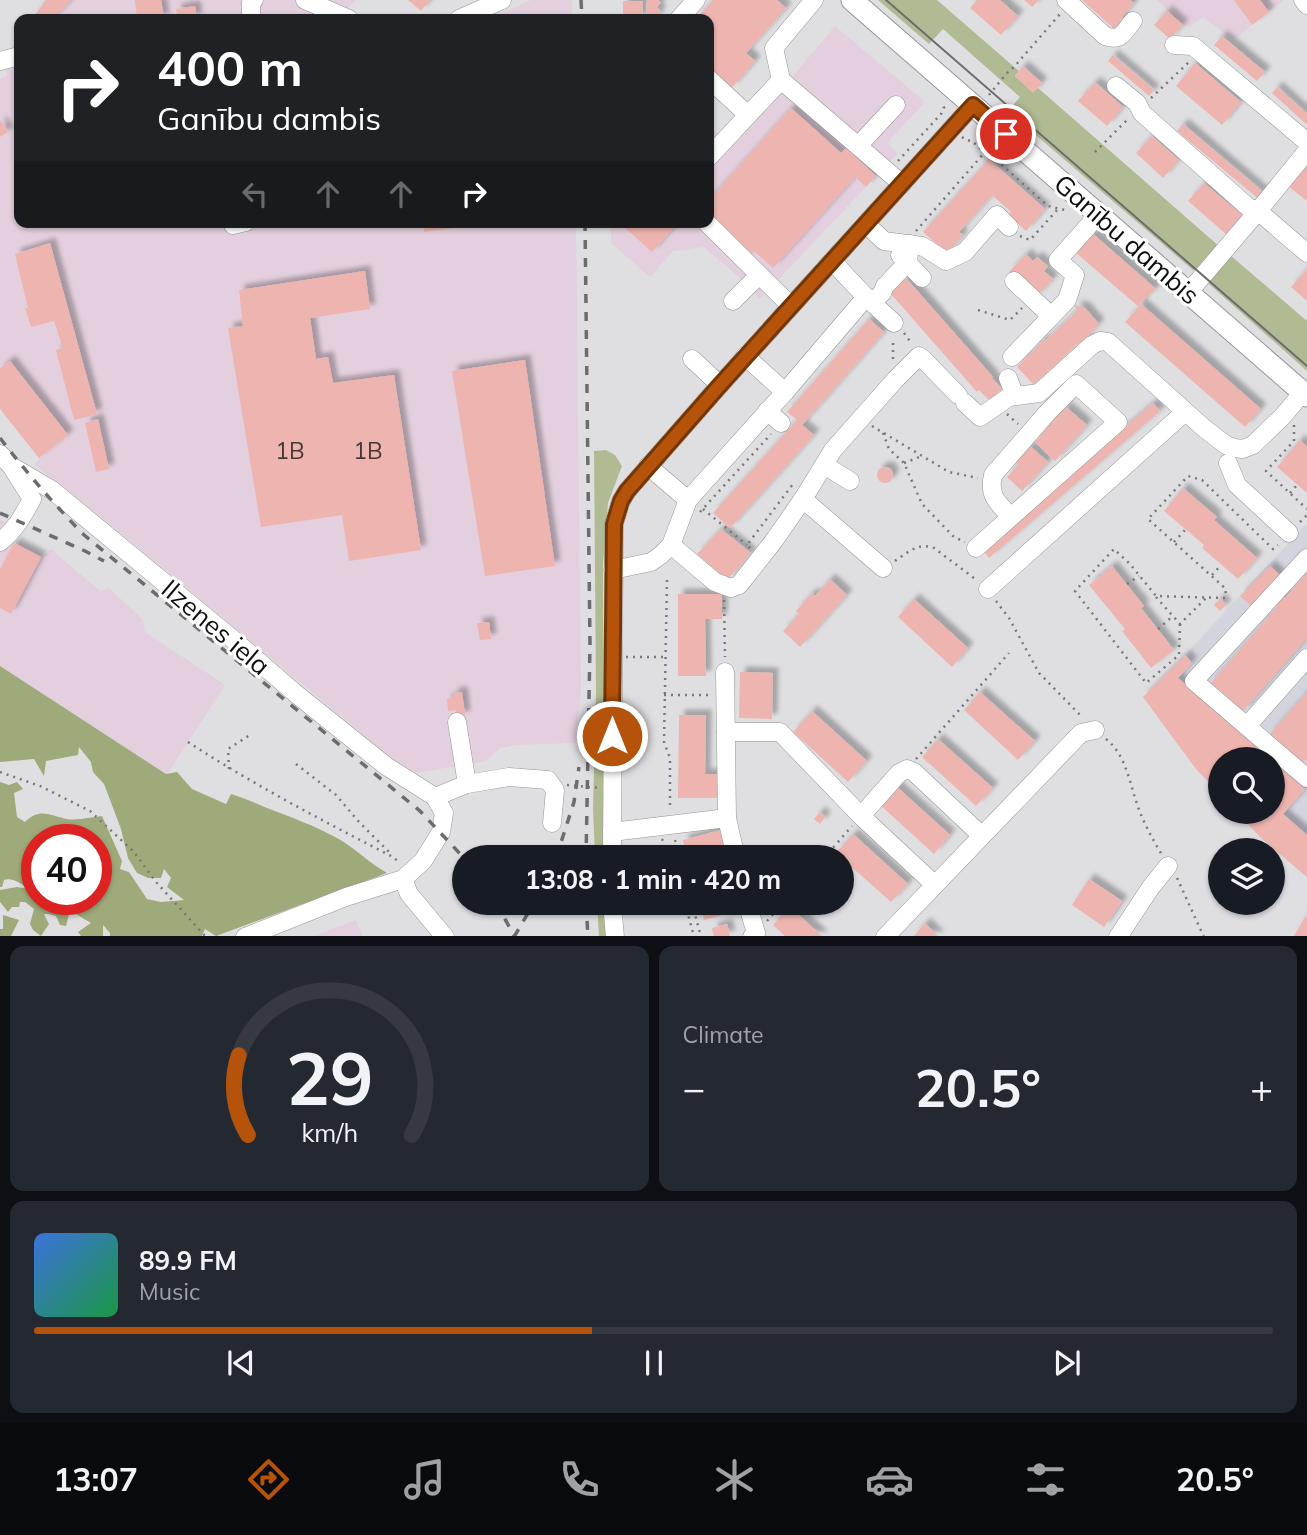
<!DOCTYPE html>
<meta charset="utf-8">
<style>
:root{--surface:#171b24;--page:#242831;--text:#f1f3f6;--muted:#9ea1a6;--line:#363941;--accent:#b45309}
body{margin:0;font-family:Mulish,sans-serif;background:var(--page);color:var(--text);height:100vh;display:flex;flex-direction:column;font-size:26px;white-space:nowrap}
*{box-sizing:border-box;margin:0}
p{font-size:23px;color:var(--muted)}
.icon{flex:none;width:38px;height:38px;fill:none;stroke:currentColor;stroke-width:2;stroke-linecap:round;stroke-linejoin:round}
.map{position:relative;height:936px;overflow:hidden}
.side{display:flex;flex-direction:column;gap:10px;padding:10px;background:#0d0f14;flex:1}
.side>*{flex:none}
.guide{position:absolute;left:14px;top:14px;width:700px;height:214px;border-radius:14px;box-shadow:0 2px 5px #0004;background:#202124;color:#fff;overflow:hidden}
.buttons{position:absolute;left:1208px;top:747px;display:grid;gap:14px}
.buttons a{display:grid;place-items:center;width:77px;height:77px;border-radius:50%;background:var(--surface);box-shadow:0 2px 5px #0004;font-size:35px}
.speed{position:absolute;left:21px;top:824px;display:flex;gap:14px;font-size:35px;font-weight:700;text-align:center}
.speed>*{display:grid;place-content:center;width:91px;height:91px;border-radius:50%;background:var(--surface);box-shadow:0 2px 5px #0004;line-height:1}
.speed .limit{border:10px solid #d22;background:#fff;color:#111}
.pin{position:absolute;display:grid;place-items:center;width:60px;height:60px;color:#fff;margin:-30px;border:4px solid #fff;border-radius:50%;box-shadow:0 2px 7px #0007}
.me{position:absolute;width:77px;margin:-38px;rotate:0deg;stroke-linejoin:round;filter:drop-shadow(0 0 5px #0008)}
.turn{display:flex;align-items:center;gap:24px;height:147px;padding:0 28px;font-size:32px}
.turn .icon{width:91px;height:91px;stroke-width:2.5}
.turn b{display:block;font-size:49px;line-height:60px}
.lanes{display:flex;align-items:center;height:66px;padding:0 28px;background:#0003;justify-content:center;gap:35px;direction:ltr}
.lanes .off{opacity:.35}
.big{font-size:52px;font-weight:700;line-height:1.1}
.side .tile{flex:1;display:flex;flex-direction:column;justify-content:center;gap:10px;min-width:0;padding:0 24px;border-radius:14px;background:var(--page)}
.side .dial{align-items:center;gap:0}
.dial svg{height:182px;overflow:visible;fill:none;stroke:var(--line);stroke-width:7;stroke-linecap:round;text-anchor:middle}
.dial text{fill:var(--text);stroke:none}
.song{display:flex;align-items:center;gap:21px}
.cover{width:84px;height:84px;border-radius:10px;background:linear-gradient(135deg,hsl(220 70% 55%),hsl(140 70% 35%))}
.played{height:7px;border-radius:4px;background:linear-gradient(90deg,var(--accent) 45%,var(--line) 45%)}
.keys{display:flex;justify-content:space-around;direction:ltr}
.heat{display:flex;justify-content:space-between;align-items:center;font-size:38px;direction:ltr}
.side .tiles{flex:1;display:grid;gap:10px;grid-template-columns:1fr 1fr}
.tile:last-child{grid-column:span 2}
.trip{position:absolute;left:452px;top:845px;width:402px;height:70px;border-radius:35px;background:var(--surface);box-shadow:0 2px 5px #0004;font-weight:700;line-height:70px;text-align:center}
.tab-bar{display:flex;height:112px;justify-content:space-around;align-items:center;background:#090b0e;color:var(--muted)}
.tab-bar .icon{width:49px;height:49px}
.tab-bar .on{color:var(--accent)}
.tab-bar b{font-size:32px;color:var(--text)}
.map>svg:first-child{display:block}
</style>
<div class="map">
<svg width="1307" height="937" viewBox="0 0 1307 937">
<defs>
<filter id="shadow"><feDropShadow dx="5.5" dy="-5.5" stdDeviation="2" flood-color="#0004"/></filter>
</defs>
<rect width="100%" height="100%" fill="#dfdfe2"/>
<polygon fill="#d3d4de" points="1307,523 1307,877 1261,838 1237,812 1272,812 1272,760 1220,760 1220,794 1196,769 1143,697 1185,655"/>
<g fill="#e3cfdd">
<polygon points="46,0 356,0 337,19 32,19"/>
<polygon points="531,0 572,0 572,19 488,19"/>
<polygon points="1157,0 1284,0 1244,31 1241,35 1232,39 1203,17 1190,27 1183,25"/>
<polygon points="835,26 925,102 887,143 898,153 760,299 739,277 704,247 673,251 650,277 611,243 611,222 709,222 709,130 739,140"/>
<polygon points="19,38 19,222 576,222 581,691 575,743 517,745 500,748 486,761 410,774 104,519 35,465 39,458 0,409 0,79 7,75 2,55 11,49"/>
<polygon points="0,519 11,527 14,539 44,555 51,549 101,592 108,587 143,620 145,632 225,685 167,774 0,666"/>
<polygon points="356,920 363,936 315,936"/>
</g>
<g fill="#b0bb93">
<polygon points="878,0 937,0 1019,71 1015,76 1033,92 1038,88 1220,247 1200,270 1193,270 1008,111 1020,97 943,29 929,44"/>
<polygon points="1230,255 1307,321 1307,371 1208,283 1210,278"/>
<polygon points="606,450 615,455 622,466 608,503 603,565 604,858 595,857 593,808 596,692 594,451"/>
<polygon points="597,903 604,903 606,936 599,936"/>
</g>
<g fill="#9faa7b" fill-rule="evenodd">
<path d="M0,666L166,774L177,772L192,789L226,804L231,794C244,798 255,803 267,808C291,817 315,826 337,838C355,848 369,863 387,873L216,936L205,929L202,936H110V933L103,925V936H81L78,932L91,923L74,913L69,914L66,926L60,925L56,916L48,914H44L49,924L41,936L33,930L30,924L34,909L25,902H20L19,907H12L8,912L0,902V890L17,887L29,889C21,884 13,877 4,880L2,887H0V782L9,785L17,782L23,789L14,793L17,817L25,822C40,807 50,816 67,819C78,821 91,817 102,816L122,861L120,869L129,872L147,899L161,902L184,900L167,887L171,878L164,869L161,878H148L137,873L128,858L121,829L104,784L93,772L91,762L79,747L78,755L46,761L44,776L34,759L0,762ZM37,840H96V900H37Z"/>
<polygon points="3,915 19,920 11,936 0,936 0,929 3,929"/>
</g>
<g fill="#eeb5b0" filter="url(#shadow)">
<polygon points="46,0 71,0 53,19 32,19"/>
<polygon points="135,0 161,0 164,19 137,19"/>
<polygon points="408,0 430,0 421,11"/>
<polygon points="647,0 658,0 661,3 657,7 661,12 656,16 659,19 646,19"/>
<polygon points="713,0 777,0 786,8 746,53 755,61 732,88 709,68 709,19 696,19"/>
<polygon points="977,0 1000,0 1018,16 1001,35 970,8"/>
<polygon points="1024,0 1039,0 1032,7"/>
<polygon points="1082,0 1130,0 1134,3 1122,17 1125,22 1118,28 1113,28"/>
<polygon points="1234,0 1260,0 1269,12 1252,25"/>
<polygon points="623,1 643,1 642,19 623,19"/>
<polygon points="195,6 197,19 178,19 176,9"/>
<polygon points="1167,11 1183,25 1170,39 1154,25"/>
<polygon points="1222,36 1265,72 1257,81 1214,45"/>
<polygon points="1113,55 1154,90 1149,96 1108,61"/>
<polygon points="1195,63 1241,102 1222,125 1176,86"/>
<polygon points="1023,66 1042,83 1033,93 1015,76"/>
<polygon points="1095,82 1123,107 1107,126 1078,101"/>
<polygon points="1277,87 1307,114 1307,125 1272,93"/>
<polygon points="791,108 841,153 846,148 876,176 866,187 855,177 773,268 754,251 748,257 709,222 709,200"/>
<polygon points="0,120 8,132 0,137"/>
<polygon points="1183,124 1265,194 1260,200 1177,131"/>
<polygon points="1152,136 1179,160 1163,178 1136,153"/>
<polygon points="989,159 1045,209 1026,231 1008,215 1011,212 992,195 959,232 963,235 947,253 923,232"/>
<polygon points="1307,163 1307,201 1288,186"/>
<polygon points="1204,183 1242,215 1226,234 1188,201"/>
<polygon points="19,205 19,222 18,222 14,206"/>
<polygon points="423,222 452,222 453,228 424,232"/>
<polygon points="616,222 679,222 652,252 625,228 616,228"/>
<polygon points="1092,233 1156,289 1140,303 1261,409 1245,427 1125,322 1139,307 1075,252"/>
<polygon points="50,243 97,414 74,420 56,350 63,348 54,321 31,327 25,308 28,308 15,254"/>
<polygon points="1026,254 1033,261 1037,257 1048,266 1044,271 1053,279 1036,297 1009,272"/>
<polygon points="1307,269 1307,301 1291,287"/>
<polygon points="365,271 370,309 310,318 316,359 328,357 333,383 394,375 421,550 349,561 342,515 261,527 228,328 243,326 239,290"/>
<polygon points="906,278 993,377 992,378 1002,389 989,400 979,390 977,392 890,293"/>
<polygon points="1077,305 1080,308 1082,306 1086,309 1099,324 1085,339 1087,341 1085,343 1083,341 1075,346 1034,385 1017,367 1023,361 1022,359 1024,357 1025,359 1041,344 1039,342 1042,340 1044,342 1078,310 1075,307"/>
<polygon points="869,319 884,332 802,425 814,435 730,528 713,513 797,420 787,412"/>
<polygon points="525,360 555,566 485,576 452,371"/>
<polygon points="10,361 68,435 39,458 0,409 0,369"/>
<polygon points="1153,403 1160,411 989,558 982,549"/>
<polygon points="1066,407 1087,425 1055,461 1035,442 1046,429 1044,427 1055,414 1057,417"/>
<polygon points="98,419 109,469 96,472 85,423"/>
<polygon points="1300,440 1307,447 1307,493 1277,467"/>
<polygon points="1030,446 1048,462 1022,491 1007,477 1018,465 1015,462"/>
<circle cx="885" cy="475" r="8"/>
<polygon points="1183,488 1217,517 1214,520 1257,558 1238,579 1202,548 1204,545 1164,511"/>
<polygon points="721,529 751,553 727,580 697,554"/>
<polygon points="14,543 41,557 11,614 0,608 0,569"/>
<polygon points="1112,566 1144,606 1141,608 1174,650 1151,668 1122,631 1125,629 1089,585"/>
<polygon points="1270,566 1281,576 1252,607 1240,596"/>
<polygon points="1307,572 1307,638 1243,711 1211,683 1277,607 1274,604 1282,595 1285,598"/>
<polygon points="830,579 847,595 800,647 783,631 799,614 796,611 812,593 815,596"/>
<polygon points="678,594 722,594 722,619 705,619 706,676 678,676"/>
<polygon points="914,599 968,648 952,667 898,617"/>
<polygon points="1220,599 1226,605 1220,611 1214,605"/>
<polygon points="489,622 491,639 480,640 477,623"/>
<polygon points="1185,655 1192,663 1178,678 1271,760 1220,760 1220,794 1196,769 1143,697"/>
<polygon points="740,672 773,673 772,719 739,718"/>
<polygon points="462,692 465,716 457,717 456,710 448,711 447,699 454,697 453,693"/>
<polygon points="980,692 1035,741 1018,760 964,710"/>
<polygon points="1307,692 1307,758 1302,764 1269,735"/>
<polygon points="812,711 867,761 848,782 793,732"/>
<polygon points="679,715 706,715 705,774 720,774 719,798 678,798"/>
<polygon points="938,739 993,788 976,806 922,757"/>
<polygon points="1272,761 1305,789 1283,814 1307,835 1307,877 1261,838 1237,812 1272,812"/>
<polygon points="896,786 950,835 934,854 879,804"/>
<polygon points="820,812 825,817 820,824 814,819"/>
<polygon points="725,829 731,853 715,858 687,858 683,840"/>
<polygon points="853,834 908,884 891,902 836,853"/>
<polygon points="1089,879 1122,901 1104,927 1072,905"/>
<polygon points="699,903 728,903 730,913 704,920"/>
<polygon points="789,906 823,937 786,937 773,925"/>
<polygon points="1305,917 1307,919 1307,937 1296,937 1294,936"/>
<polygon points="925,923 939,937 913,937"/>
<polygon points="727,924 730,936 714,937 712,928"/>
</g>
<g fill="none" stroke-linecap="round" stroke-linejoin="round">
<defs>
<g id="minor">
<polyline points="305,0 349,19"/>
<path d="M1066,0L1105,36C1121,42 1124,32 1133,21"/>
<polyline points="1303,0 1307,5"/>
<polyline points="251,19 251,3 254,0"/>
<polyline points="459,19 502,0"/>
<polyline points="679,19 696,0"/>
<polyline points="1174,45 1193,46 1307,142"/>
<polyline points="0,61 19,56"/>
<polyline points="709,79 748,115"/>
<polyline points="781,80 774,48 814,0"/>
<polyline points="1116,86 1137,103 1142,113 1248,207 1258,211 1307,253"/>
<polyline points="858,146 902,184"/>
<polyline points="709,157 781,80 858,146 896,105"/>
<polyline points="706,222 791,306"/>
<polyline points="866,224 884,241 922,246 946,261 965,252 997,215 1009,227"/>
<polyline points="233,225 246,222"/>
<polyline points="900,255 922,278"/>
<polyline points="832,261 866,297 894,323"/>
<polyline points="1014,281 1051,316"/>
<polyline points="1188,293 1258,211 1307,151"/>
<polyline points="733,301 759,275"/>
<polyline points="872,303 882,293 885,286 908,262 910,244"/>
<polyline points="745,356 785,392"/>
<polyline points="1012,357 1067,300 1075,275 1058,260 1098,215"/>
<polyline points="692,359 720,385"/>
<polyline points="1008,378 1015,396"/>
<polyline points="965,403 980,417 1009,397 1039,393 1092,345 1100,341 1108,342 1205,429 1226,445 1234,448 1243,449 1253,445 1283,416 1303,392"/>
<polyline points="767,411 781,423"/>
<polyline points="0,454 11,466 52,490 235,641 295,693 386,766 435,797 444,813 441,832 423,861 403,879 346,897 245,937"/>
<polyline points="1228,463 1237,485 1289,533"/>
<polyline points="824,465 850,481"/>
<polyline points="648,466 688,500"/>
<polyline points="803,499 883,568"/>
<path d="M0,542C15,530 23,516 32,499L13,469"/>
<polyline points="671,545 715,582 731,588 739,585 773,542 803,499 833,450 895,380 919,356 923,359 958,395"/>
<path d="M976,548L1118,422L1076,384L1047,413L993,475C988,496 998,503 1011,517"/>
<polyline points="1307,558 1194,681 1307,778"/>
<polyline points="613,570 651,562 661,555 671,545 688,500 785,392 866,297"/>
<polyline points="988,589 1185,412"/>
<polyline points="725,672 727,818 736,858"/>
<polyline points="457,722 467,784"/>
<polyline points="1247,726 1307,658"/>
<polyline points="726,732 780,732 861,816 934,884"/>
<polyline points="435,797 467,784 509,777 548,780 555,790 552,823"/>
<polyline points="861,816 899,773 907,769 914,772 981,835"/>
<polyline points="612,832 727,818"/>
<polyline points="612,858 614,524 621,501 627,491 720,385 973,105"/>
<polyline points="403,879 409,894 445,937"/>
<polyline points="612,903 615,937"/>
<polyline points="747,903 756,933 752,937"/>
<polyline points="885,937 1081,733 1095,730"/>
<polyline points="1118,937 1151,887 1168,866"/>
</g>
<polyline id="major" points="852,0 1307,396"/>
</defs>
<use href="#minor" stroke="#959598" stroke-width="19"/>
<use href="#major" stroke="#959598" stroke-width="23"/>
<g stroke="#787879" stroke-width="2.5" stroke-dasharray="2 5" stroke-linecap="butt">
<polyline points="989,95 1006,74 1014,67 1060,14"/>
<polyline points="1151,98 1189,62"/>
<polyline points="962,137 966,140 972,141 984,152"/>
<polyline points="982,137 986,151 1048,206 1069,211"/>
<polyline points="1095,152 1128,119"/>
<polyline points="898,161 941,114 944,108 942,102"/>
<polyline points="916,231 985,152"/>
<polyline points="1020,236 1030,240 1058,209"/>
<polyline points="978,310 1010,320 1022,308"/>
<polyline points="904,333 912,344"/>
<polyline points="893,359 893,338"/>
<polyline points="1007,414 1018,424"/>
<polyline points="1294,425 1294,441 1266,471 1307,509"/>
<polyline points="872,426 949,472 978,478"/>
<polyline points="883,433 889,449 904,463 922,504 954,537 965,542"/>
<polyline points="904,463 922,456"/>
<polyline points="1290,493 1297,485"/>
<polyline points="703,509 747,545"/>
<polyline points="700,512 771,434"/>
<polyline points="1300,522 1307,515"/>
<polyline points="1174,542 1186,529"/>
<polyline points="750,548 747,545 793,484"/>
<path d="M895,561C907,553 918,542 934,548L978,581"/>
<polyline points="1212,575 1221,565"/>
<polyline points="667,580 664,742 670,758 670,810"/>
<polyline points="1127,584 1139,576"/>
<polyline points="1156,597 1180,624 1206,598"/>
<polyline points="724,600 725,657"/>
<polyline points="996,601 1009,618 1039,673 1083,718"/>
<polyline points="1180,624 1179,655 1146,683 1075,591 1114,549 1130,564 1156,596 1225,598 1226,589 1148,519 1188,476 1202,480 1273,549 1278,545"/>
<polyline points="1158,629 1173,616"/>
<polyline points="626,657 665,657"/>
<polyline points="664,695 710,695"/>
<path d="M1106,739C1126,755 1129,781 1137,804C1143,822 1152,838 1162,855"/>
<path d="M188,742C254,785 323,821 393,857L400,863"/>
<polyline points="916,759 1009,653"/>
<polyline points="296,764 336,795 359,822 392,855"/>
<polyline points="229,769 228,749 250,735"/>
<polyline points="0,772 40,786 90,811 134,852 156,882 206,937"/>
<polyline points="567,785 599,788"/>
<polyline points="662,839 671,858"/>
<polyline points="675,840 680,858"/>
<polyline points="824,858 852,826"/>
<polyline points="1177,878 1204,937"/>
<polyline points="685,903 693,933 692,937"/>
<polyline points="692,903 701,937"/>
<polyline points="767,921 783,903"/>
</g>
<use href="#minor" stroke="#fff" stroke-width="18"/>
<use href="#major" stroke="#fff" stroke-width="21"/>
<polyline stroke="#6c6c6e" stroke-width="2" points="886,0 1307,366"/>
<g stroke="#6c6c6e" stroke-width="3.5" stroke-dasharray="9 9" stroke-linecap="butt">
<polyline points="581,0 582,19"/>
<polyline points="585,222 590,645 586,858"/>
<path d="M0,438C26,472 54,504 84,535L420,811L464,858"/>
<polyline points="0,513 85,551 104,561"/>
<polyline points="556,858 574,802 579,767"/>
<polyline points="496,903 515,937"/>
<polyline points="586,903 588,937"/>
<polyline points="514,937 534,903"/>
</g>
</g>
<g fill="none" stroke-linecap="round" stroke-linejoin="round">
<defs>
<polyline id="route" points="612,736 614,524 621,501 627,491 720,385 973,105 1006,134"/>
</defs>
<use href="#route" stroke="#753606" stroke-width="18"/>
<use href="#route" stroke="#b45309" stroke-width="12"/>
</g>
<g text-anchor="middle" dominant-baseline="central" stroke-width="6" stroke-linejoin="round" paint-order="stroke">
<g font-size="23" fill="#463836">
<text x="290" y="450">1B</text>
<text x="368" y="450">1B</text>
</g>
<g font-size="26" fill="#0e0e0e" stroke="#fff">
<text transform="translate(1127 239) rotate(41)">Ganību dambis</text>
<text transform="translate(216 627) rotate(40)">Ilzenes iela</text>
</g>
</g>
</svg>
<div class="buttons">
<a><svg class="icon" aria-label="search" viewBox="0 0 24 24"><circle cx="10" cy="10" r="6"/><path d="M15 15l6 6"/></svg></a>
<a><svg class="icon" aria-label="layers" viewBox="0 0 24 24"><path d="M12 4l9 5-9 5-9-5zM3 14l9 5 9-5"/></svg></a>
</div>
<div class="speed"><div class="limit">40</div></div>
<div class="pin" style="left:1006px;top:134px;background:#d93025"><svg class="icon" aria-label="arrive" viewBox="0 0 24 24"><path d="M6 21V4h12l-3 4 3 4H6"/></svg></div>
<svg class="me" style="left:612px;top:736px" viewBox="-20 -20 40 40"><circle r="17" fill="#b45309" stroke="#fff" stroke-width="3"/><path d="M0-11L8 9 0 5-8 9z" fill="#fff"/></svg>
<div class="trip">13:08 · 1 min · 420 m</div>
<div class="guide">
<div class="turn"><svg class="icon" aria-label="right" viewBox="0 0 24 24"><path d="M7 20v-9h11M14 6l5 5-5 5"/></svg><div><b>400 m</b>Ganību dambis</div></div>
<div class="lanes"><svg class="icon off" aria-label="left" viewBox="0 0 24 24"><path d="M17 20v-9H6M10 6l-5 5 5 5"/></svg><svg class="icon off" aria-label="ahead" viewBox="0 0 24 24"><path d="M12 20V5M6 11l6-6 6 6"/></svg><svg class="icon off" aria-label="ahead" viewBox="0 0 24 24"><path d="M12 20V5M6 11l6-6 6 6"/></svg><svg class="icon" aria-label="right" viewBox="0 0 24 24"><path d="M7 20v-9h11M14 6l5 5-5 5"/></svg></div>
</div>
</div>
<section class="side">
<div class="tiles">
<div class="tile dial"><svg viewBox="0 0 100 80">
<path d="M14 69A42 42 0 1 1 86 69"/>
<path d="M14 69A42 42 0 0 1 10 34" stroke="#b45309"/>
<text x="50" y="56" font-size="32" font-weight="700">29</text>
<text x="50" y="72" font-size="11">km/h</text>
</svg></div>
<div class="tile"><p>Climate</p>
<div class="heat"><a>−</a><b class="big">20.5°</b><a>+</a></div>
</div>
<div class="tile">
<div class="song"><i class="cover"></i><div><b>89.9 FM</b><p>Music</p></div></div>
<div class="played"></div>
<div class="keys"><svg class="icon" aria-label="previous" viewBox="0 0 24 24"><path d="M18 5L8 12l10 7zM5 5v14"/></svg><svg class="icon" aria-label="pause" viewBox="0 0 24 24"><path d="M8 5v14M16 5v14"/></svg><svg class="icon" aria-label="next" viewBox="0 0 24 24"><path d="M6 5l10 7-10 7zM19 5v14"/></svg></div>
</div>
</div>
</section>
<nav class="tab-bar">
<b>13:07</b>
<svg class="icon on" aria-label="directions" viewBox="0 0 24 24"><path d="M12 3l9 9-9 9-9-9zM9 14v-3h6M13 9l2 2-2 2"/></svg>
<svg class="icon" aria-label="music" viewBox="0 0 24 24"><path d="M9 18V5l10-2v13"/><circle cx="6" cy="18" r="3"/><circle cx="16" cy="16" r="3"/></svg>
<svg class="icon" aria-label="phone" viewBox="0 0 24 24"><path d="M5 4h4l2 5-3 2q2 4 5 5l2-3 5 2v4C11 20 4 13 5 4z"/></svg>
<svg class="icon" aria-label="climate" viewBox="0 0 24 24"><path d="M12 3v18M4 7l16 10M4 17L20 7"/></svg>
<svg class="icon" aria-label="car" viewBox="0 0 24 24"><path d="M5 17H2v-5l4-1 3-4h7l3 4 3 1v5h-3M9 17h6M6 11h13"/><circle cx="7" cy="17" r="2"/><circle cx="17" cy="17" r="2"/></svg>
<svg class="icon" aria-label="filters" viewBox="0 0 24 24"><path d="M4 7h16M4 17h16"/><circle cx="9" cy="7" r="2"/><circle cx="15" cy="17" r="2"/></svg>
<b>20.5°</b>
</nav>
